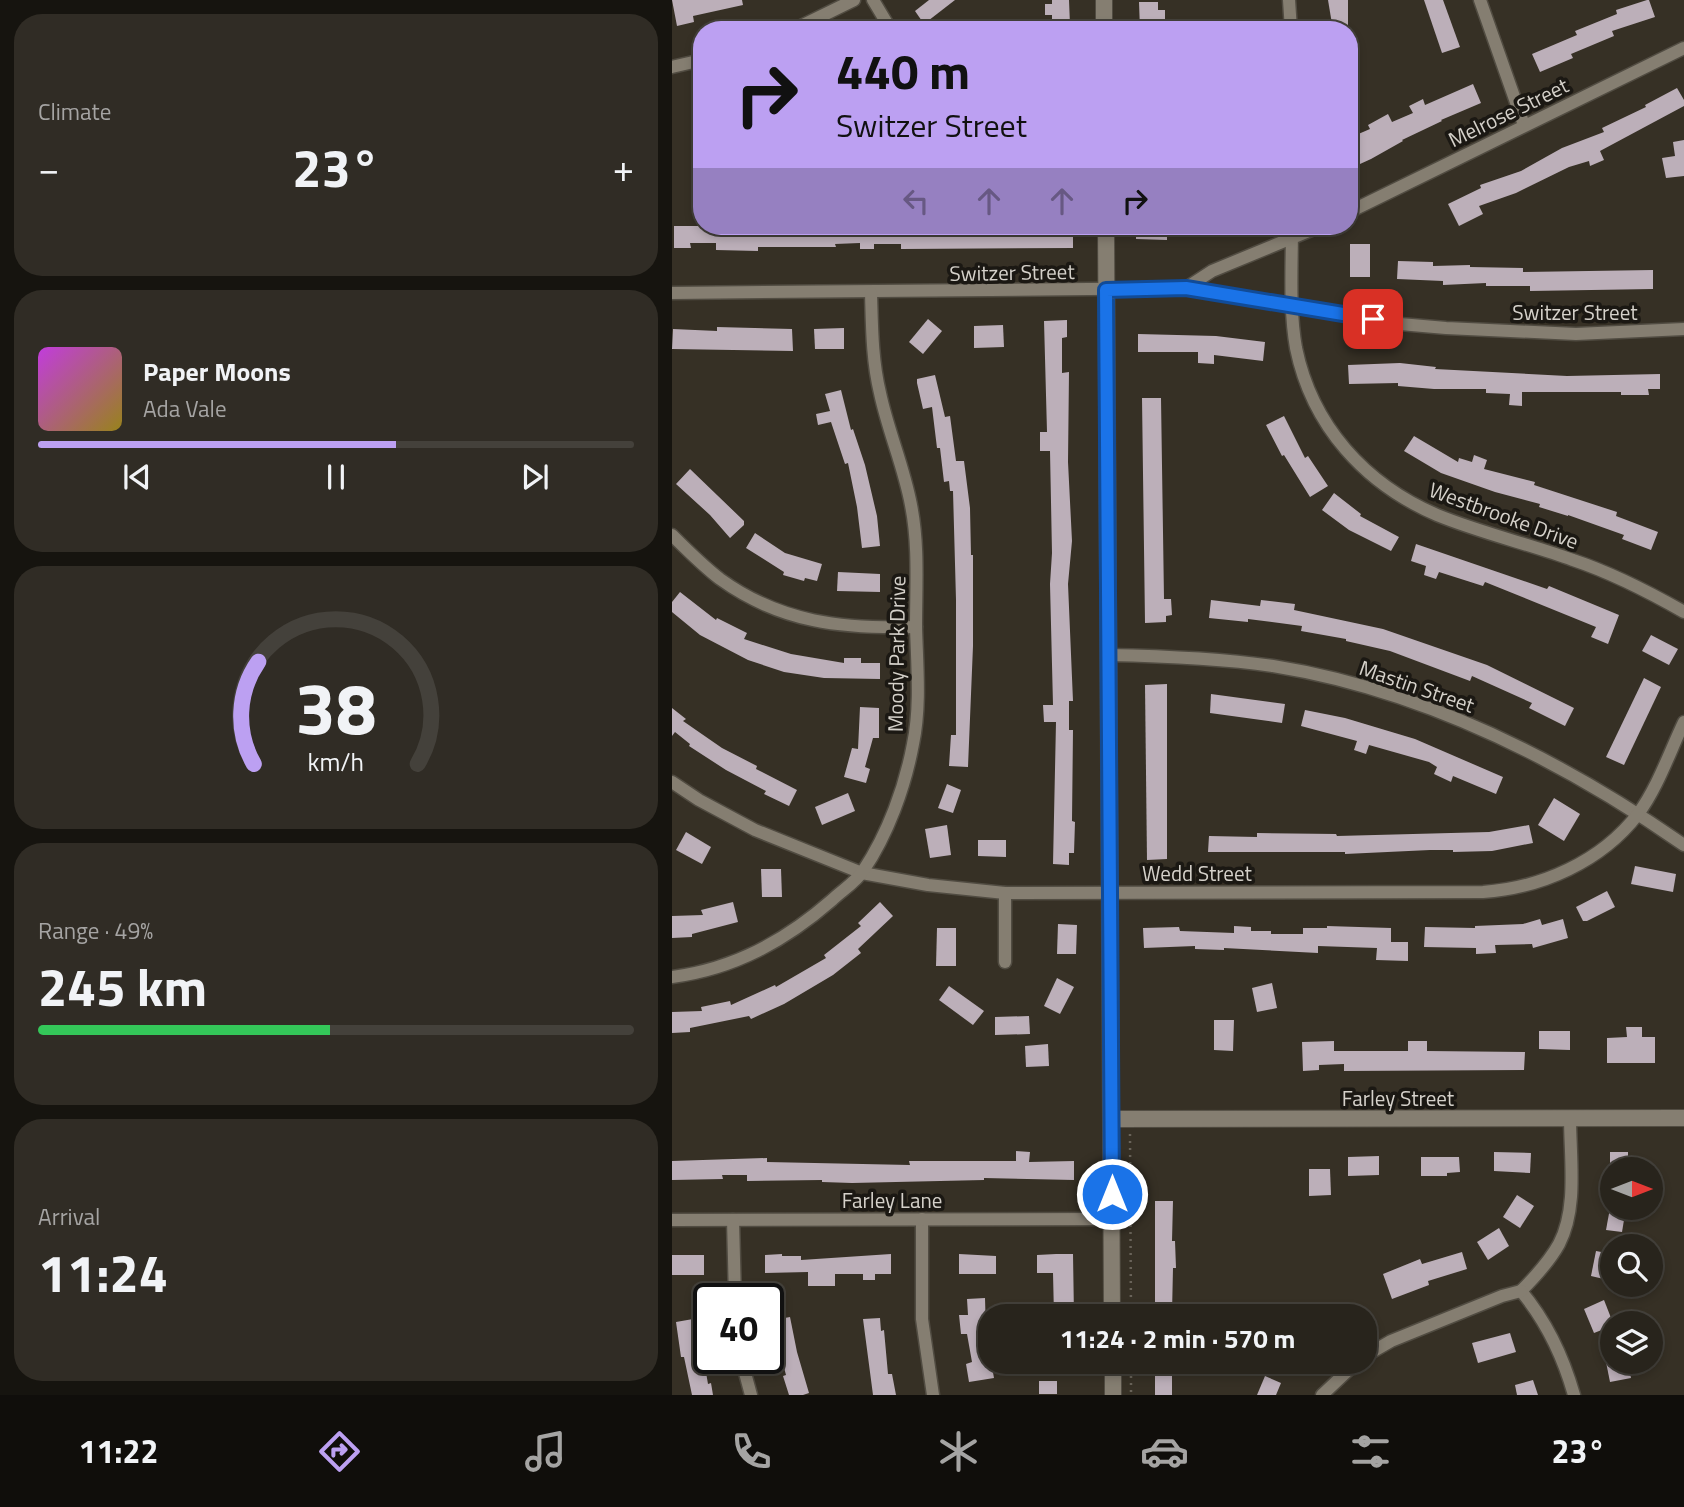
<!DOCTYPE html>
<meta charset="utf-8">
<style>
:root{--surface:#28241c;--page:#302c25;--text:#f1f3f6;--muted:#a5a4a3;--line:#44413b;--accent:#bca0f2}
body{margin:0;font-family:"Titillium Web",sans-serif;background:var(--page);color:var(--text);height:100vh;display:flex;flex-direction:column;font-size:26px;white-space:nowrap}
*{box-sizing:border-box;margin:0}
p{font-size:23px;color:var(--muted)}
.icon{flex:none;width:38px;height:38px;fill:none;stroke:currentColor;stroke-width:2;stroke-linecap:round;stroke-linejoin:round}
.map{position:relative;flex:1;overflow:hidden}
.side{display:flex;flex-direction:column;gap:14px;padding:14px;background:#16140f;width:672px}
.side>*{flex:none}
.top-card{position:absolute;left:21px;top:21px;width:665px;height:214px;border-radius:28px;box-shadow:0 4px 10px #0003,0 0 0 2px var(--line);background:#bca0f2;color:#111;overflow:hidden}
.needle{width:46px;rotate:90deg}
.buttons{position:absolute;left:928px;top:1157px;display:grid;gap:14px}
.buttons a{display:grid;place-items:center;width:63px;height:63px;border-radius:50%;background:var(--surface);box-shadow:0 4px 10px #0003,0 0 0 2px var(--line);font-size:35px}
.speed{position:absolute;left:21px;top:1283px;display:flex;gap:14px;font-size:35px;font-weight:700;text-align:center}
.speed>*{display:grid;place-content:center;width:91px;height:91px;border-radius:50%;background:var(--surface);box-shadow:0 4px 10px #0003,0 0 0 2px var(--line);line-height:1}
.speed .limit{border:4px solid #111;border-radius:10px;background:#fff;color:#111}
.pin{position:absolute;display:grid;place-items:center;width:60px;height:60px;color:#fff;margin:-30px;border-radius:14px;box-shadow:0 4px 10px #0006}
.me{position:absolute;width:77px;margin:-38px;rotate:0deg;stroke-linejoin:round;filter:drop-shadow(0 0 5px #0008)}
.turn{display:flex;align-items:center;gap:24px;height:147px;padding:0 28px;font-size:32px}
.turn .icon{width:91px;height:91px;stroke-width:2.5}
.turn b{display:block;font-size:49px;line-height:60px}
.lanes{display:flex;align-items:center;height:66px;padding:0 28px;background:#0003;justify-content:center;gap:35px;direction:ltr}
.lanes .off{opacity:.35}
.big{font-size:52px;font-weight:700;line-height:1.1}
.side .card{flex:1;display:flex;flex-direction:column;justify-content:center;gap:10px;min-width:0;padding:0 24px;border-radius:28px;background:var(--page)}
.side .dial{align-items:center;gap:0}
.dial svg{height:182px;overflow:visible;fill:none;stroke:var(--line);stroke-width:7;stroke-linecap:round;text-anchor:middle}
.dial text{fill:var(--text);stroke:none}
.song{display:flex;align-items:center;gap:21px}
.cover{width:84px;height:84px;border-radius:10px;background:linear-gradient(135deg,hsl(290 70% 55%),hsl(50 70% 35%))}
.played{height:7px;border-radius:4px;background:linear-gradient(90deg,var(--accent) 60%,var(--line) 60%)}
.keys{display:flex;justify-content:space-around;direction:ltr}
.heat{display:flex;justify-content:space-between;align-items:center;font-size:38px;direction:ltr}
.charge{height:10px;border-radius:5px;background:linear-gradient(90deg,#34c759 49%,var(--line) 0)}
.trip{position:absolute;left:306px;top:1304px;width:399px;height:70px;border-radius:28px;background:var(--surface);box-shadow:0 4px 10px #0003,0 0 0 2px var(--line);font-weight:700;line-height:70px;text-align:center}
.menu{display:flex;height:112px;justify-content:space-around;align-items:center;background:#100e0b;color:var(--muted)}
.menu .icon{width:49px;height:49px}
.menu .selected{color:var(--accent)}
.menu b{font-size:32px;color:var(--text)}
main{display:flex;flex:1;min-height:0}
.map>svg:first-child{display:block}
</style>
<main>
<section class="side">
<div class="card"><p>Climate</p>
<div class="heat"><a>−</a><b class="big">23°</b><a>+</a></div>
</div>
<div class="card">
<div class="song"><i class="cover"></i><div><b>Paper Moons</b><p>Ada Vale</p></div></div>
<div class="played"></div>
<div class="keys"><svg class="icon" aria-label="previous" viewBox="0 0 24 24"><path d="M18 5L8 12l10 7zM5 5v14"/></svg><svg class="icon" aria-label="pause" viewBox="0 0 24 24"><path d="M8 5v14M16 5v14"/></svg><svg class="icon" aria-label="next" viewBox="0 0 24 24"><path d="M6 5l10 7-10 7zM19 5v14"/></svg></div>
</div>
<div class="card dial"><svg viewBox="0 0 100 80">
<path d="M14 69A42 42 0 1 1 86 69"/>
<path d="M14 69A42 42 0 0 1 16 24" stroke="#bca0f2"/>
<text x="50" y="56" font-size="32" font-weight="700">38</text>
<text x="50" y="72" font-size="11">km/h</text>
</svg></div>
<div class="card"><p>Range · 49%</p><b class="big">245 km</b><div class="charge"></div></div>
<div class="card"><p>Arrival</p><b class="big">11:24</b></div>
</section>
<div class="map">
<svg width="1012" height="1395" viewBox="0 0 1012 1395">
<rect width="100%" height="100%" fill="#363025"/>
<g fill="#bcafb9">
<polygon points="0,0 70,0 71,5 21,16 22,22 5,26"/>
<polygon points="257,0 283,0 252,24 243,11"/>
<polygon points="380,0 397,0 398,25 380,26 380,15 373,15 373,4 380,4"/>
<polygon points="656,0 676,0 676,30 661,30"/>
<polygon points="752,0 771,0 788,47 770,53"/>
<polygon points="975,0 977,0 983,17 940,31 942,36 899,54 901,58 868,72 860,54 905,35 903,31 945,14 944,10"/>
<polygon points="467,2 486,2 486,10 493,10 493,22 487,22 487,30 468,30"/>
<polygon points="801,84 809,103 769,120 770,121 730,140 731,141 699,159 677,169 677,138 698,129 696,125 716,114 720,122 741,113 737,106 751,99 753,105"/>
<polygon points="1005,88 1012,100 1012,106 928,151 932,160 918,166 917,161 897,167 844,193 807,206 811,214 787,226 776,204 809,188 808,185 849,171 890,148 932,132 930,128 974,107 973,105"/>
<polygon points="1012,140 1012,176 994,178 990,158 1003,156 1001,142"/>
<polygon points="2,226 57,226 56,231 94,231 94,226 131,226 131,229 240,226 241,231 267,232 319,231 319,229 401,230 401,248 229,249 229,244 202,244 202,249 188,249 188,243 163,244 164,247 86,247 86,251 44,250 44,243 18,243 19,248 2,248"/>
<polygon points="464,226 495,226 495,240 464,239"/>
<rect x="678" y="244" width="20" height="33"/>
<polygon points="726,261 761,262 761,266 798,265 798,267 851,268 851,272 981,270 981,289 858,291 858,286 814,286 814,283 771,285 771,281 725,279"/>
<polygon points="256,319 270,331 251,354 237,342"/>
<polygon points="395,320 395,337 390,338 390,373 397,372 396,462 400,541 396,584 401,701 397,701 397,730 401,730 400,821 403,822 402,853 397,853 397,865 381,864 384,722 372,722 371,705 381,705 378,584 380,553 378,451 368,451 368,432 375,432 372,321"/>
<polygon points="331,325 332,347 302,348 302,326"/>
<polygon points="45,327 120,329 121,351 0,349 1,329 45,331"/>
<polygon points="172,328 172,349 143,349 142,329"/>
<polygon points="466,334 544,336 593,342 591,361 542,355 542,364 526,363 526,352 466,352"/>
<polygon points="728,363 764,367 763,369 895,376 988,374 988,389 976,389 977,395 949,395 949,392 850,392 850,406 837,405 838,394 814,393 814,389 762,389 726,386 726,383 677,384 676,365"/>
<polygon points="263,375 273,417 278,416 284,461 292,461 298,508 299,555 301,555 301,646 296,767 277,766 279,735 284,735 284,600 281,491 278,491 277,481 272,482 268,448 265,448 260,407 251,409 245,383 245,379"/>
<polygon points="169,390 179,430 181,429 193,465 205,516 208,546 190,548 185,507 176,463 173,464 159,422 146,425 144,414 158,411 153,394"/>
<polygon points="470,398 489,398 492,599 499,599 500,615 494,616 494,622 473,623"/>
<polygon points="612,416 633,458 636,456 656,486 638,497 612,455 610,456 594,425"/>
<polygon points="742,436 786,462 787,458 800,462 802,455 815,460 812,469 863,482 862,485 945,512 944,516 986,532 979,550 950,539 952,535 896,515 896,516 867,507 868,504 823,492 769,473 732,451"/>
<polygon points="18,469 72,521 72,525 58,538 38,515 4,484"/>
<polygon points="662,493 689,514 688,516 727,537 719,551 677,530 650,510"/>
<polygon points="83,533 113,553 150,564 145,581 133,578 132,581 111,575 112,572 74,548"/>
<polygon points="744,544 875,589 877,586 947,615 936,644 919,637 924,627 813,582 811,586 767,572 764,579 752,575 754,566 739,561"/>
<polygon points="166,572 208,574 208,592 165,591"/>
<polygon points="8,592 44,620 45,618 75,633 72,639 119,654 172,663 172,658 189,658 189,663 208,663 208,679 152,678 112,672 76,660 28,635 0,612 0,602"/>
<polygon points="539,600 588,606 589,600 623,604 622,610 711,629 815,665 902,708 893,726 857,708 860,703 800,676 798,681 718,651 674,641 674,639 629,631 630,626 576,619 576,622 537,618"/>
<polygon points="979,635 1006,649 997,665 970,651"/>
<polygon points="972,678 989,687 952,765 934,757"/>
<polygon points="495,684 495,859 475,860 473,685"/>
<polygon points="539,694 613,704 610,723 538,713"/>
<polygon points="188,707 207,708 207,738 201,738 193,767 198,769 194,783 172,777 180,748 186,749"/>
<polygon points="0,708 14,719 11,721 50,748 85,766 84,769 125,790 117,806 92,794 94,791 54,770 17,746 18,744 3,732 0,736"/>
<polygon points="633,710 673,718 743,739 831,777 824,794 781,776 779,782 762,774 765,767 757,762 697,745 694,754 682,750 685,741 629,726"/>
<polygon points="275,784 289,790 281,813 266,808"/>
<polygon points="176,793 183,811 150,825 143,807"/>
<polygon points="882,798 908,814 892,841 866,825"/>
<polygon points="275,825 279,855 258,858 253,829"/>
<polygon points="857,825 861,843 820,851 781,852 781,850 758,850 673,854 673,852 536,852 537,836 585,837 585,833 664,834 665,836 817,832"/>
<polygon points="14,832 39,847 30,864 4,850"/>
<polygon points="306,840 334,840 334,857 306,856"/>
<polygon points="963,866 1004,874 1001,892 959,884"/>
<polygon points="89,869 109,869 110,897 90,897"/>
<polygon points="935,891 943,907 915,921 911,921 904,907"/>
<polygon points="61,902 66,922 20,934 20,937 0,938 0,916 31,915 29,910"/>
<polygon points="208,902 221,916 186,949 189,953 161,975 112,1004 79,1019 77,1016 18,1028 18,1032 0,1033 0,1012 30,1011 29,1007 58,1001 59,1005 103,985 104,987 154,958 152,955 189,926 186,923"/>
<polygon points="868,919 870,925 891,919 896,938 861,948 860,944 823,945 824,953 804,954 804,948 752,947 753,927 803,928 803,926 851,924"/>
<polygon points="386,924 405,925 404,954 385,954"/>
<polygon points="562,926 579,927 579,931 599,931 599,934 631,934 631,928 655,928 655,926 719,928 719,942 736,942 736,961 704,960 705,948 646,946 646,953 552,948 552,950 523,949 523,946 472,948 471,928 507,927 508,931 562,933"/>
<polygon points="265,928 284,928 284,966 264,966"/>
<polygon points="385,978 402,987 388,1014 372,1006"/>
<polygon points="600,983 605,1008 585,1012 580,988"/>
<polygon points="277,986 312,1011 301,1025 267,1000"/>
<polygon points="357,1016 358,1034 323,1035 323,1017"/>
<polygon points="542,1020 562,1020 561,1051 542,1050"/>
<polygon points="954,1027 970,1027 970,1037 983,1037 983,1063 935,1063 935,1038 955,1037"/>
<polygon points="867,1031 898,1031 898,1050 867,1049"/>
<polygon points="662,1041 662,1051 736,1051 736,1041 755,1041 755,1051 853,1052 852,1070 672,1071 672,1064 647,1065 647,1070 631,1071 630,1042"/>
<polygon points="376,1044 377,1066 354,1067 353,1046"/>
<polygon points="344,1151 358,1152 357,1162 402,1161 402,1180 312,1178 312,1180 180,1183 150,1182 150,1180 75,1181 75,1175 50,1175 51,1179 0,1180 0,1161 95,1158 95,1162 238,1165 237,1161 344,1161"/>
<polygon points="822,1152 859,1153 858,1173 822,1171"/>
<rect x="938" y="1152" width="18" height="17"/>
<polygon points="707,1156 707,1175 676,1176 676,1157"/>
<polygon points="749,1157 787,1157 788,1172 775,1173 775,1176 749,1176"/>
<polygon points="637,1169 658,1169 659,1195 637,1196"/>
<polygon points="845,1195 862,1206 848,1228 831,1217"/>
<polygon points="483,1201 501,1201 500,1241 503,1241 504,1268 501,1268 500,1313 483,1312"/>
<polygon points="938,1208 954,1208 950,1232 934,1230"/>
<polygon points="827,1228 837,1246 816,1260 805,1242"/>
<polygon points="924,1251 940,1254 936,1280 919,1276"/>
<polygon points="790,1252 795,1269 756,1281 757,1285 720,1299 711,1274 748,1259 750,1264"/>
<polygon points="110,1254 110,1256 129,1256 129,1260 219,1254 219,1274 203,1274 203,1280 191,1280 191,1274 163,1274 163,1286 136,1286 136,1272 93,1273 93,1255"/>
<polygon points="287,1254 324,1256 324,1274 287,1274"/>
<polygon points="384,1254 401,1254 402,1316 382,1316 381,1273 365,1273 365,1255"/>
<rect x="0" y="1255" width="32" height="20"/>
<polygon points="313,1298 314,1333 322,1378 297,1382 294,1364 300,1362 295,1334 289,1334 287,1315 296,1315 295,1299"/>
<polygon points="932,1300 941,1323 940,1326 922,1333 912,1309"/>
<polygon points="118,1317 125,1352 137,1393 131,1395 117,1395 111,1376 114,1375 104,1338 102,1320"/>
<polygon points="208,1318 209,1331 212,1330 216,1374 220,1374 224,1395 201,1395 191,1319"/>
<polygon points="21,1319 23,1332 27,1331 36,1384 39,1383 41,1395 20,1395 12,1357 9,1357 4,1322"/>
<polygon points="838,1333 844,1352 806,1363 800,1343"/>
<rect x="385" y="1362" width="17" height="12"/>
<polygon points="934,1362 956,1362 959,1378 938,1382"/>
<polygon points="500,1370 500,1395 483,1395 483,1371"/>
<polygon points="593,1376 609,1383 604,1395 585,1395"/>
<polygon points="861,1380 866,1395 845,1395 843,1385"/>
<rect x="367" y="1381" width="18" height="13"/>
</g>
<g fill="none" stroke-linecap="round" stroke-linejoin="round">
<defs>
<g id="minor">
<polyline points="201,0 219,30"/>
<polyline points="617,0 619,30"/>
<polyline points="808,0 852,125"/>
<polyline points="121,30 182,0"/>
<polyline points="0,67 30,60"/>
<polyline points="677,212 1012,48"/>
<path d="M620,226C620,265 617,309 624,348C640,426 693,484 765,515C809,533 857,544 901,560C940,573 977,592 1012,612"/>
<polyline points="514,288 540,271 649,226"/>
<polyline points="0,293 514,288 728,324 774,328 904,334 1012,329"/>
<path d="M0,535C15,550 31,566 48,579C109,623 171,629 244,627"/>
<path d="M436,655C491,656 546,658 601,666C751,690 888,759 1012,845"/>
<path d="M0,782L27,800L83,830L190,873L256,885L333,893L811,892C869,888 929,862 966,814C986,787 998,751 1012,722"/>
<polyline points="333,962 333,893"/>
<path d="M0,977C62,969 113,941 160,900C169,891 184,882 191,871C216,834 233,787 241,744C249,706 245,665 244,627C244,586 247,545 239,505C232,467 216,431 208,393C200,360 200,327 199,293"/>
<polyline points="250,1219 250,1319 261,1395"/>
<polyline points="0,1220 440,1219"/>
<polyline points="61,1220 63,1298"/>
<path d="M849,1291C863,1277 877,1262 887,1244C906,1208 898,1158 898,1118"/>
<path d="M849,1291C875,1322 891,1356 902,1395"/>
<polyline points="693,1356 719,1341 830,1296 849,1291"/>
<polyline points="69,1358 79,1395"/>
<polyline points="650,1395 685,1362"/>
</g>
<g id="tertiary">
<polyline points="432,0 432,30"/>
<polyline points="434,226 440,1316"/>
<polyline points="439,1119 1012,1118"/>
<polyline points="441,1362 441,1395"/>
</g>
</defs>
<use href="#minor" stroke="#514c42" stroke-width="15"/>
<use href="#tertiary" stroke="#514c42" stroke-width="18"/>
<g stroke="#696359" stroke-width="2.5" stroke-dasharray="2 5" stroke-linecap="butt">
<polyline points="458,1134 459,1316"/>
<polyline points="459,1362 459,1395"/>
</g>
<use href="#minor" stroke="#857e71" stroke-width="12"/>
<use href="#tertiary" stroke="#857e71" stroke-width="16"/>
</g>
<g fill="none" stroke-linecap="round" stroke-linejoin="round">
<defs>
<polyline id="route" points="440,1194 434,290 514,288 701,319"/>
</defs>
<use href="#route" stroke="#114b97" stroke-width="18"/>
<use href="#route" stroke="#1a73e8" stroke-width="12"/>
</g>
<g text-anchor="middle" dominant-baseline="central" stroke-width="7" stroke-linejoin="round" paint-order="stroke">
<g font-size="21" fill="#d5d1ca" stroke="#1b1813">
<text transform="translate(836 112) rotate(-26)">Melrose Street</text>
<text transform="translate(340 272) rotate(-1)">Switzer Street</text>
<text x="903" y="312">Switzer Street</text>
<text transform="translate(832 515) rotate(20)">Westbrooke Drive</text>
<text transform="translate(224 654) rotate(-89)">Moody Park Drive</text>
<text transform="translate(745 686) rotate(19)">Mastin Street</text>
<text x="525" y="873">Wedd Street</text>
<text x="726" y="1098">Farley Street</text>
<text x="220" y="1200">Farley Lane</text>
</g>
</g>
</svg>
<div class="buttons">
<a><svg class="needle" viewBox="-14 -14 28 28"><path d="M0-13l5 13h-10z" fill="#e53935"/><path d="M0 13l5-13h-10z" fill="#a5a4a3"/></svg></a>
<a><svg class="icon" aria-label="search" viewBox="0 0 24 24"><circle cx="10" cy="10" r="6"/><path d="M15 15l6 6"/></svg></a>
<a><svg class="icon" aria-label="layers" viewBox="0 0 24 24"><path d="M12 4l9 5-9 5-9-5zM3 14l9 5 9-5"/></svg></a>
</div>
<div class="speed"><div class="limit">40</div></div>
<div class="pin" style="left:701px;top:319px;background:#d93025"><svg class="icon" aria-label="arrive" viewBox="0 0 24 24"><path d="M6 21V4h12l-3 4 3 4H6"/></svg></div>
<svg class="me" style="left:440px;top:1194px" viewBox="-20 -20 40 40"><circle r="17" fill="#1a73e8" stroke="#fff" stroke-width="3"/><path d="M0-11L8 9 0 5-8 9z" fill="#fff"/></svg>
<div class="trip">11:24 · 2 min · 570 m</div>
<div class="top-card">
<div class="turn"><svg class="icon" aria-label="right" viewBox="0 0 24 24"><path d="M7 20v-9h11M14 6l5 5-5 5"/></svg><div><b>440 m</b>Switzer Street</div></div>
<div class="lanes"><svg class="icon off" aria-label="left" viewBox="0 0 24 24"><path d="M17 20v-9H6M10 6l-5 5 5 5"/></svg><svg class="icon off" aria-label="ahead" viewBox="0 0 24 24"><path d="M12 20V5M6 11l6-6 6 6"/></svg><svg class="icon off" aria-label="ahead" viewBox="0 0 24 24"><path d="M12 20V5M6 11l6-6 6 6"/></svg><svg class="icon" aria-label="right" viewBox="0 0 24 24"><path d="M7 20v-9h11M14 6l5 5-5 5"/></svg></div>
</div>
</div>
</main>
<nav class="menu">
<b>11:22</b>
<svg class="icon selected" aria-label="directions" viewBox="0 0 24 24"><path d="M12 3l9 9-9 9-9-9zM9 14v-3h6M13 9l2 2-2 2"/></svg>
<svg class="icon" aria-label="music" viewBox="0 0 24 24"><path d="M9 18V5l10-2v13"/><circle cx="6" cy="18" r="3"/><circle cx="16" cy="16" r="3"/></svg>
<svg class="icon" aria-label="phone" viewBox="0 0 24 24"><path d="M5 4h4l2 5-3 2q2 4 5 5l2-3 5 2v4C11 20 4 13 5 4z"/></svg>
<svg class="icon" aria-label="climate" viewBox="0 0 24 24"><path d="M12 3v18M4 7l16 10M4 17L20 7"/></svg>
<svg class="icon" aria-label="car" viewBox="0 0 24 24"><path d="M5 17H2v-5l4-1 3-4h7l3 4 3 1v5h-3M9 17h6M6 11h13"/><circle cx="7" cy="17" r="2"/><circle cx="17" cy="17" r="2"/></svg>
<svg class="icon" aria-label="filters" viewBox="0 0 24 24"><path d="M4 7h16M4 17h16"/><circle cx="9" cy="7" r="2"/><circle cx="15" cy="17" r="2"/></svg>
<b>23°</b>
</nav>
